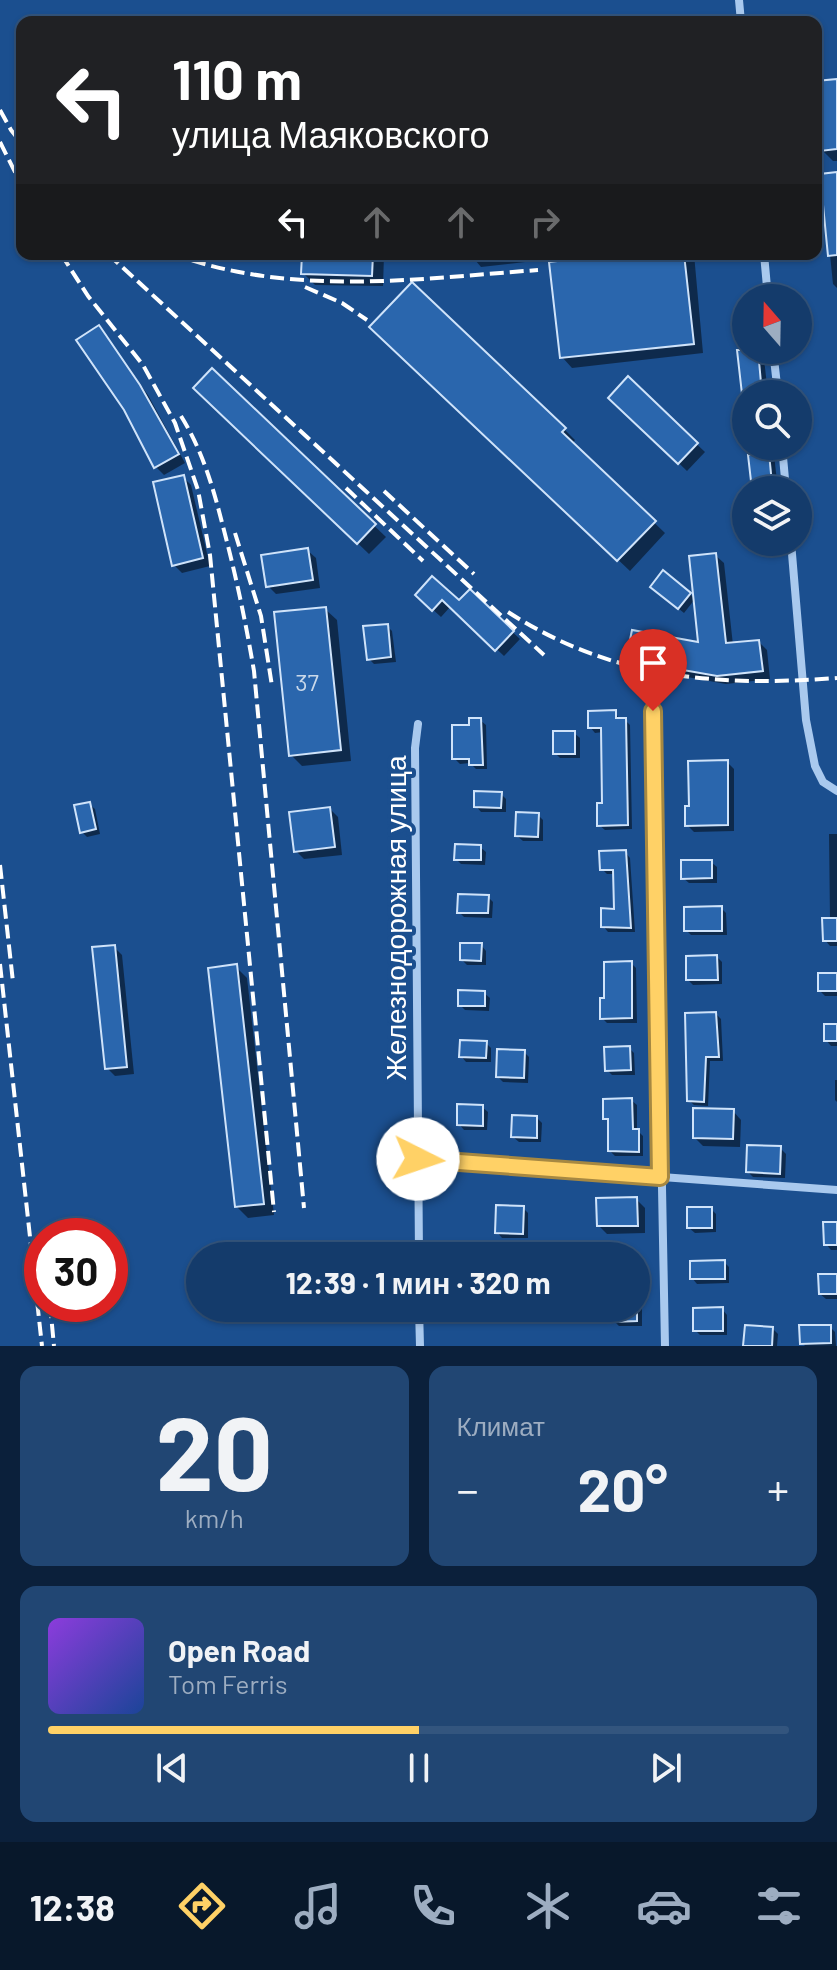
<!DOCTYPE html>
<html lang="ru">
<meta charset="utf-8">
<style>
:root{--surface:#143b6b;--page:#214673;--text:#f1f3f6;--muted:#9dadc1;--line:#33557e;--accent:#ffd166}
body{margin:0;font-family:Barlow,sans-serif;background:var(--page);color:var(--text);height:100vh;display:flex;flex-direction:column;font-size:30px;white-space:nowrap}
*{box-sizing:border-box;margin:0}
p{font-size:26px;color:var(--muted)}
.icon{flex:none;width:44px;height:44px;fill:none;stroke:currentColor;stroke-width:2;stroke-linecap:round;stroke-linejoin:round}
.map{position:relative;height:1346px;overflow:hidden}
.details{display:flex;flex-direction:column;gap:20px;padding:20px;background:#0b203b;flex:1}
.details>*{flex:none}
.guide{position:absolute;left:16px;top:16px;width:806px;height:244px;border-radius:16px;box-shadow:0 2px 6px #0004,0 0 0 2px var(--line);background:#202124;color:#fff;overflow:hidden}
.needle{width:52px;rotate:340deg}
.controls{position:absolute;left:732px;top:284px;display:grid;gap:16px}
.controls a{display:grid;place-items:center;width:80px;height:80px;border-radius:50%;background:var(--surface);box-shadow:0 2px 6px #0004,0 0 0 2px var(--line);font-size:40px}
.speed{position:absolute;left:24px;top:1218px;display:flex;gap:16px;font-size:40px;font-weight:700;text-align:center}
.speed>*{display:grid;place-content:center;width:104px;height:104px;border-radius:50%;background:var(--surface);box-shadow:0 2px 6px #0004,0 0 0 2px var(--line);line-height:1}
.speed .limit{border:12px solid #d22;background:#fff;color:#111}
.pin{position:absolute;display:grid;place-items:center;width:68px;height:68px;color:#fff;margin:-82px -34px;border-radius:50% 50% 50% 0;rotate:-45deg;box-shadow:0 0 8px #0007}
.pin .icon{rotate:45deg}
.me{position:absolute;width:88px;margin:-44px;rotate:94deg;stroke-linejoin:round;filter:drop-shadow(0 0 6px #0008)}
.turn{display:flex;align-items:center;gap:28px;height:168px;padding:0 24px;font-size:36px}
.turn .icon{width:104px;height:104px;stroke-width:2.5}
.turn b{display:block;font-size:56px;line-height:68px}
.lanes{display:flex;align-items:center;height:76px;padding:0 24px;background:#0003;justify-content:center;gap:40px;direction:ltr}
.lanes .off{opacity:.35}
.big{font-size:60px;font-weight:700;line-height:1.1}
.details .widget{flex:1;display:flex;flex-direction:column;justify-content:center;gap:12px;min-width:0;padding:0 28px;border-radius:16px;background:var(--page)}
.details .dial{align-items:center;gap:0}
.dial b{font-size:104px;line-height:1}
.song{display:flex;align-items:center;gap:24px}
.cover{width:96px;height:96px;border-radius:12px;background:linear-gradient(135deg,hsl(270 70% 55%),hsl(220 70% 35%))}
.played{height:8px;border-radius:4px;background:linear-gradient(90deg,var(--accent) 50%,var(--line) 50%)}
.keys{display:flex;justify-content:space-around;direction:ltr}
.heat{display:flex;justify-content:space-between;align-items:center;font-size:44px;direction:ltr}
.details .tiles{flex:1;display:grid;gap:20px;grid-template-columns:1fr 1fr}
.widget:last-child{grid-column:span 2}
.trip{position:absolute;left:186px;top:1242px;width:464px;height:80px;border-radius:40px;background:var(--surface);box-shadow:0 2px 6px #0004,0 0 0 2px var(--line);font-weight:700;line-height:80px;text-align:center}
.tab-bar{display:flex;height:128px;justify-content:space-around;align-items:center;background:#08182b;color:var(--muted)}
.tab-bar .icon{width:56px;height:56px}
.tab-bar .current{color:var(--accent)}
.tab-bar b{font-size:36px;color:var(--text)}
.map>svg:first-child{display:block}
</style>
<div class="map">
<svg width="837" height="1346" viewBox="0 0 837 1346">
<rect width="100%" height="100%" fill="#1b4f8f"/>
<g fill="#0007">
<polygon points="837,81 837,161 833,161 822,150 816,83"/>
<polygon points="837,174 837,288 833,284 822,176"/>
<polygon points="304,254 384,254 383,286 315,285 303,273"/>
<polygon points="470,254 694,254 703,353 572,368 562,357 551,259 481,267"/>
<polygon points="98,327 148,395 185,463 164,475 156,467 126,409"/>
<polygon points="746,332 746,350 763,350 768,394 746,394 746,417 737,333"/>
<polygon points="383,338 564,429 575,440 572,444 665,533 630,571"/>
<polygon points="212,371 386,537 369,554 196,388"/>
<polygon points="628,379 705,452 687,471 611,398"/>
<polygon points="753,446 773,446 778,490 758,490"/>
<polygon points="183,477 191,485 210,566 182,573 174,565"/>
<polygon points="307,550 316,558 320,588 276,594 268,586"/>
<polygon points="715,555 724,563 733,645 759,642 767,650 770,679 726,684 637,668 629,660 701,645"/>
<polygon points="470,592 520,639 504,656 451,606 441,617 417,595 459,603"/>
<polygon points="658,592 690,594 695,599 684,613"/>
<polygon points="325,609 337,620 351,761 302,766 291,755"/>
<polygon points="387,626 392,631 396,662 374,664 369,659"/>
<polygon points="615,712 620,720 625,720 630,725 632,829 605,830 599,825 604,805 603,732 595,733 590,727"/>
<polygon points="480,720 486,725 487,769 476,769 470,763 460,764 454,758"/>
<polygon points="574,733 580,738 580,758 560,758 555,753"/>
<polygon points="727,762 734,769 734,831 694,832 687,825 691,808"/>
<polygon points="501,794 506,799 506,812 481,812 476,806"/>
<polygon points="89,804 95,809 100,834 87,837 82,832"/>
<polygon points="330,809 338,817 342,855 304,859 296,851"/>
<polygon points="538,815 543,820 543,841 523,841 517,836"/>
<polygon points="829,834 837,834 837,946 830,946 825,940 830,920"/>
<polygon points="480,847 486,852 485,865 461,864 456,859"/>
<polygon points="625,852 630,858 635,932 608,932 603,926 616,911 615,874 607,874 602,869"/>
<polygon points="711,862 717,867 717,883 689,883 683,878"/>
<polygon points="488,897 493,902 492,918 464,917 459,912"/>
<polygon points="721,908 726,913 727,935 691,935 686,930"/>
<polygon points="481,945 486,951 486,965 467,965 462,960"/>
<polygon points="114,947 122,955 134,1074 115,1076 107,1068"/>
<polygon points="717,957 722,962 722,984 693,985 688,980"/>
<polygon points="631,963 636,968 637,1023 607,1023 602,1018 606,1000"/>
<polygon points="236,967 247,978 274,1215 248,1218 237,1207"/>
<polygon points="837,975 837,996 825,996 820,991"/>
<polygon points="484,993 490,998 489,1011 465,1010 460,1005"/>
<polygon points="716,1014 721,1019 723,1061 710,1061 708,1106 694,1105 689,1100"/>
<polygon points="837,1026 837,1046 831,1046 826,1040"/>
<polygon points="486,1043 491,1048 491,1062 466,1062 461,1056"/>
<polygon points="629,1048 634,1053 635,1075 612,1075 607,1070"/>
<polygon points="524,1052 529,1057 528,1083 503,1082 498,1077"/>
<polygon points="835,1080 837,1080 837,1102 835,1100"/>
<polygon points="631,1100 637,1105 637,1130 643,1136 643,1156 615,1156 610,1151 610,1124 605,1118"/>
<polygon points="482,1107 488,1112 487,1130 464,1130 459,1124"/>
<polygon points="733,1111 741,1120 740,1147 703,1146 695,1138"/>
<polygon points="537,1118 542,1123 541,1142 519,1142 513,1137"/>
<polygon points="780,1148 786,1154 785,1178 753,1177 748,1172"/>
<polygon points="636,1199 645,1208 645,1233 607,1234 599,1226"/>
<polygon points="523,1208 528,1213 528,1238 502,1238 497,1232"/>
<polygon points="711,1209 716,1214 716,1232 695,1233 689,1228"/>
<polygon points="837,1224 837,1250 831,1250 826,1244"/>
<polygon points="478,1245 484,1250 483,1256 462,1256"/>
<polygon points="636,1257 639,1260 639,1274 636,1274"/>
<polygon points="724,1262 729,1267 729,1283 697,1284 692,1278"/>
<polygon points="837,1276 837,1299 826,1299 820,1294"/>
<polygon points="636,1304 642,1309 642,1326 619,1326 614,1321 613,1308 636,1308"/>
<polygon points="463,1308 494,1308 494,1323 468,1323 463,1317"/>
<polygon points="722,1309 727,1315 727,1335 700,1335 695,1330"/>
<polygon points="830,1327 835,1332 836,1346 805,1346 802,1343"/>
<polygon points="773,1329 778,1334 777,1346 745,1346"/>
</g>
<g fill="#2a66ad" stroke="#cfe3fa" stroke-width="2">
<polygon points="837,79 837,149 820,151 816,81"/>
<polygon points="837,172 837,255 828,256 820,174"/>
<polygon points="302,254 373,254 372,276 301,274"/>
<polygon points="616,254 684,254 694,344 560,358 549,262"/>
<polygon points="412,282 566,428 562,432 656,521 617,561 369,327"/>
<polygon points="99,325 140,385 179,454 154,468 124,410 76,340"/>
<polygon points="737,350 758,350 762,394 742,394"/>
<polygon points="212,368 376,524 357,544 193,388"/>
<polygon points="628,376 698,443 678,464 608,398"/>
<polygon points="769,453 772,484 756,486 755,481 751,481 748,455"/>
<polygon points="184,475 203,558 172,566 153,482"/>
<polygon points="308,548 313,580 266,587 261,555"/>
<polygon points="716,553 726,643 759,640 763,671 717,676 626,660 632,630 698,642 689,556"/>
<polygon points="663,570 691,593 678,609 650,587"/>
<polygon points="432,576 459,600 470,589 514,631 495,651 442,600 432,611 415,595"/>
<polygon points="326,607 341,750 289,756 274,612"/>
<polygon points="388,624 391,657 367,660 363,626"/>
<polygon points="616,710 616,718 626,718 628,825 597,826 597,803 602,803 601,728 588,728 588,711"/>
<polygon points="469,718 481,718 483,765 469,765 469,759 452,759 452,725 469,725"/>
<rect x="553" y="731" width="22" height="23"/>
<polygon points="728,760 728,825 685,826 685,806 689,806 688,761"/>
<polygon points="474,791 502,792 501,808 474,807"/>
<polygon points="90,802 96,829 80,833 74,805"/>
<polygon points="330,807 335,847 294,852 289,812"/>
<polygon points="516,812 539,813 538,837 515,836"/>
<polygon points="455,844 481,845 481,860 454,860"/>
<polygon points="626,850 631,928 601,927 601,908 614,909 613,870 600,870 599,851"/>
<polygon points="681,860 712,860 712,878 681,879"/>
<polygon points="458,894 489,895 488,913 457,913"/>
<polygon points="722,906 722,931 684,931 684,907"/>
<polygon points="822,918 837,918 837,941 823,941"/>
<polygon points="460,943 482,943 481,961 460,960"/>
<polygon points="115,945 127,1067 105,1069 92,947"/>
<polygon points="717,955 718,980 686,980 686,956"/>
<polygon points="632,961 632,1018 600,1019 600,998 604,998 604,962"/>
<polygon points="237,964 264,1204 235,1207 208,968"/>
<rect x="818" y="973" width="19" height="18"/>
<polygon points="458,990 485,991 485,1006 458,1006"/>
<polygon points="716,1012 719,1057 706,1057 704,1102 687,1101 685,1013"/>
<rect x="824" y="1024" width="13" height="17"/>
<polygon points="460,1040 487,1041 486,1058 459,1057"/>
<polygon points="630,1046 631,1070 605,1071 604,1047"/>
<polygon points="497,1049 525,1050 524,1078 496,1077"/>
<polygon points="632,1098 633,1129 639,1129 639,1152 608,1151 608,1119 603,1119 603,1099"/>
<polygon points="457,1104 483,1105 483,1126 457,1125"/>
<polygon points="693,1108 734,1109 733,1139 693,1138"/>
<polygon points="512,1115 537,1116 537,1138 511,1137"/>
<polygon points="747,1145 781,1146 780,1174 746,1172"/>
<polygon points="637,1197 638,1226 597,1226 596,1198"/>
<polygon points="496,1205 524,1206 523,1234 495,1233"/>
<rect x="687" y="1207" width="25" height="21"/>
<polygon points="823,1222 837,1222 837,1245 824,1245"/>
<polygon points="460,1242 479,1243 479,1256 460,1256"/>
<polygon points="725,1260 725,1279 690,1279 690,1261"/>
<polygon points="818,1274 837,1274 837,1294 819,1294"/>
<polygon points="723,1307 723,1331 693,1331 693,1308"/>
<polygon points="611,1308 637,1308 637,1321 612,1322"/>
<polygon points="745,1325 773,1327 772,1346 743,1346"/>
<polygon points="799,1325 831,1325 831,1343 800,1344"/>
</g>
<g fill="none" stroke-linecap="round" stroke-linejoin="round">
<g stroke="#a9c9ee" stroke-width="8">
<polyline points="739,0 741,22"/>
<polyline points="764,254 768,298"/>
<polyline points="773,350 778,394"/>
<polyline points="782,446 786,490"/>
<polyline points="791,542 806,720 815,766 823,782 837,791"/>
<polyline points="653,711 665,1346"/>
<polyline points="418,724 415,748 419,1256"/>
<polyline points="418,1159 837,1190"/>
<polyline points="419,1308 420,1346"/>
</g>
<g stroke="#fff" stroke-width="4" stroke-dasharray="14 6" stroke-linecap="butt">
<polyline points="0,110 11,130 22,144"/>
<polyline points="0,142 22,186"/>
<polyline points="61,254 88,296 143,365 175,423 198,490 210,555 274,1212"/>
<polyline points="108,254 544,655"/>
<path d="M173,254C291,297 416,279 538,270"/>
<polyline points="305,287 342,303 367,320"/>
<path d="M181,416C207,458 217,503 229,550C239,590 247,630 254,671L304,1208"/>
<polyline points="346,488 423,561"/>
<polyline points="384,491 474,574"/>
<polyline points="235,533 261,616 272,686"/>
<path d="M508,612C612,679 717,687 837,678"/>
<polyline points="0,865 13,982"/>
<polyline points="0,964 42,1346"/>
<polyline points="50,1304 54,1346"/>
</g>
</g>
<g fill="none" stroke-linecap="round" stroke-linejoin="round">
<defs>
<polyline id="route" points="418,1159 660,1177 653,711"/>
</defs>
<use href="#route" stroke="#a68842" stroke-width="20"/>
<use href="#route" stroke="#ffd166" stroke-width="14"/>
</g>
<g text-anchor="middle" dominant-baseline="central" stroke-width="8" stroke-linejoin="round" paint-order="stroke">
<g font-size="24" fill="#cad9ea">
<text x="307" y="681">37</text>
</g>
<g font-size="28" fill="#fff" stroke="#1b4f8f">
<text transform="translate(395 918) rotate(-90)">Железнодорожная улица</text>
</g>
</g>
</svg>
<div class="controls">
<a><svg class="needle" viewBox="-14 -14 28 28"><path d="M0-13l5 13h-10z" fill="#e53935"/><path d="M0 13l5-13h-10z" fill="#9dadc1"/></svg></a>
<a><svg class="icon" aria-label="search" viewBox="0 0 24 24"><circle cx="10" cy="10" r="6"/><path d="M15 15l6 6"/></svg></a>
<a><svg class="icon" aria-label="layers" viewBox="0 0 24 24"><path d="M12 4l9 5-9 5-9-5zM3 14l9 5 9-5"/></svg></a>
</div>
<div class="speed"><div class="limit">30</div></div>
<div class="pin" style="left:653px;top:711px;background:#d93025"><svg class="icon" aria-label="arrive" viewBox="0 0 24 24"><path d="M6 21V4h12l-3 4 3 4H6"/></svg></div>
<svg class="me" style="left:418px;top:1159px" viewBox="-20 -20 40 40"><circle r="19" fill="#fff"/><path d="M0-13L10 11 0 6-10 11z" fill="#ffd166"/></svg>
<div class="trip">12:39 · 1 мин · 320 m</div>
<div class="guide">
<div class="turn"><svg class="icon" aria-label="left" viewBox="0 0 24 24"><path d="M17 20v-9H6M10 6l-5 5 5 5"/></svg><div><b>110 m</b>улица Маяковского</div></div>
<div class="lanes"><svg class="icon" aria-label="left" viewBox="0 0 24 24"><path d="M17 20v-9H6M10 6l-5 5 5 5"/></svg><svg class="icon off" aria-label="ahead" viewBox="0 0 24 24"><path d="M12 20V5M6 11l6-6 6 6"/></svg><svg class="icon off" aria-label="ahead" viewBox="0 0 24 24"><path d="M12 20V5M6 11l6-6 6 6"/></svg><svg class="icon off" aria-label="right" viewBox="0 0 24 24"><path d="M7 20v-9h11M14 6l5 5-5 5"/></svg></div>
</div>
</div>
<section class="details">
<div class="tiles">
<div class="widget dial"><b>20</b><p>km/h</p></div>
<div class="widget"><p>Климат</p>
<div class="heat"><a>−</a><b class="big">20°</b><a>+</a></div>
</div>
<div class="widget">
<div class="song"><i class="cover"></i><div><b>Open Road</b><p>Tom Ferris</p></div></div>
<div class="played"></div>
<div class="keys"><svg class="icon" aria-label="previous" viewBox="0 0 24 24"><path d="M18 5L8 12l10 7zM5 5v14"/></svg><svg class="icon" aria-label="pause" viewBox="0 0 24 24"><path d="M8 5v14M16 5v14"/></svg><svg class="icon" aria-label="next" viewBox="0 0 24 24"><path d="M6 5l10 7-10 7zM19 5v14"/></svg></div>
</div>
</div>
</section>
<nav class="tab-bar">
<b>12:38</b>
<svg class="icon current" aria-label="directions" viewBox="0 0 24 24"><path d="M12 3l9 9-9 9-9-9zM9 14v-3h6M13 9l2 2-2 2"/></svg>
<svg class="icon" aria-label="music" viewBox="0 0 24 24"><path d="M9 18V5l10-2v13"/><circle cx="6" cy="18" r="3"/><circle cx="16" cy="16" r="3"/></svg>
<svg class="icon" aria-label="phone" viewBox="0 0 24 24"><path d="M5 4h4l2 5-3 2q2 4 5 5l2-3 5 2v4C11 20 4 13 5 4z"/></svg>
<svg class="icon" aria-label="climate" viewBox="0 0 24 24"><path d="M12 3v18M4 7l16 10M4 17L20 7"/></svg>
<svg class="icon" aria-label="car" viewBox="0 0 24 24"><path d="M5 17H2v-5l4-1 3-4h7l3 4 3 1v5h-3M9 17h6M6 11h13"/><circle cx="7" cy="17" r="2"/><circle cx="17" cy="17" r="2"/></svg>
<svg class="icon" aria-label="filters" viewBox="0 0 24 24"><path d="M4 7h16M4 17h16"/><circle cx="9" cy="7" r="2"/><circle cx="15" cy="17" r="2"/></svg>
</nav>
